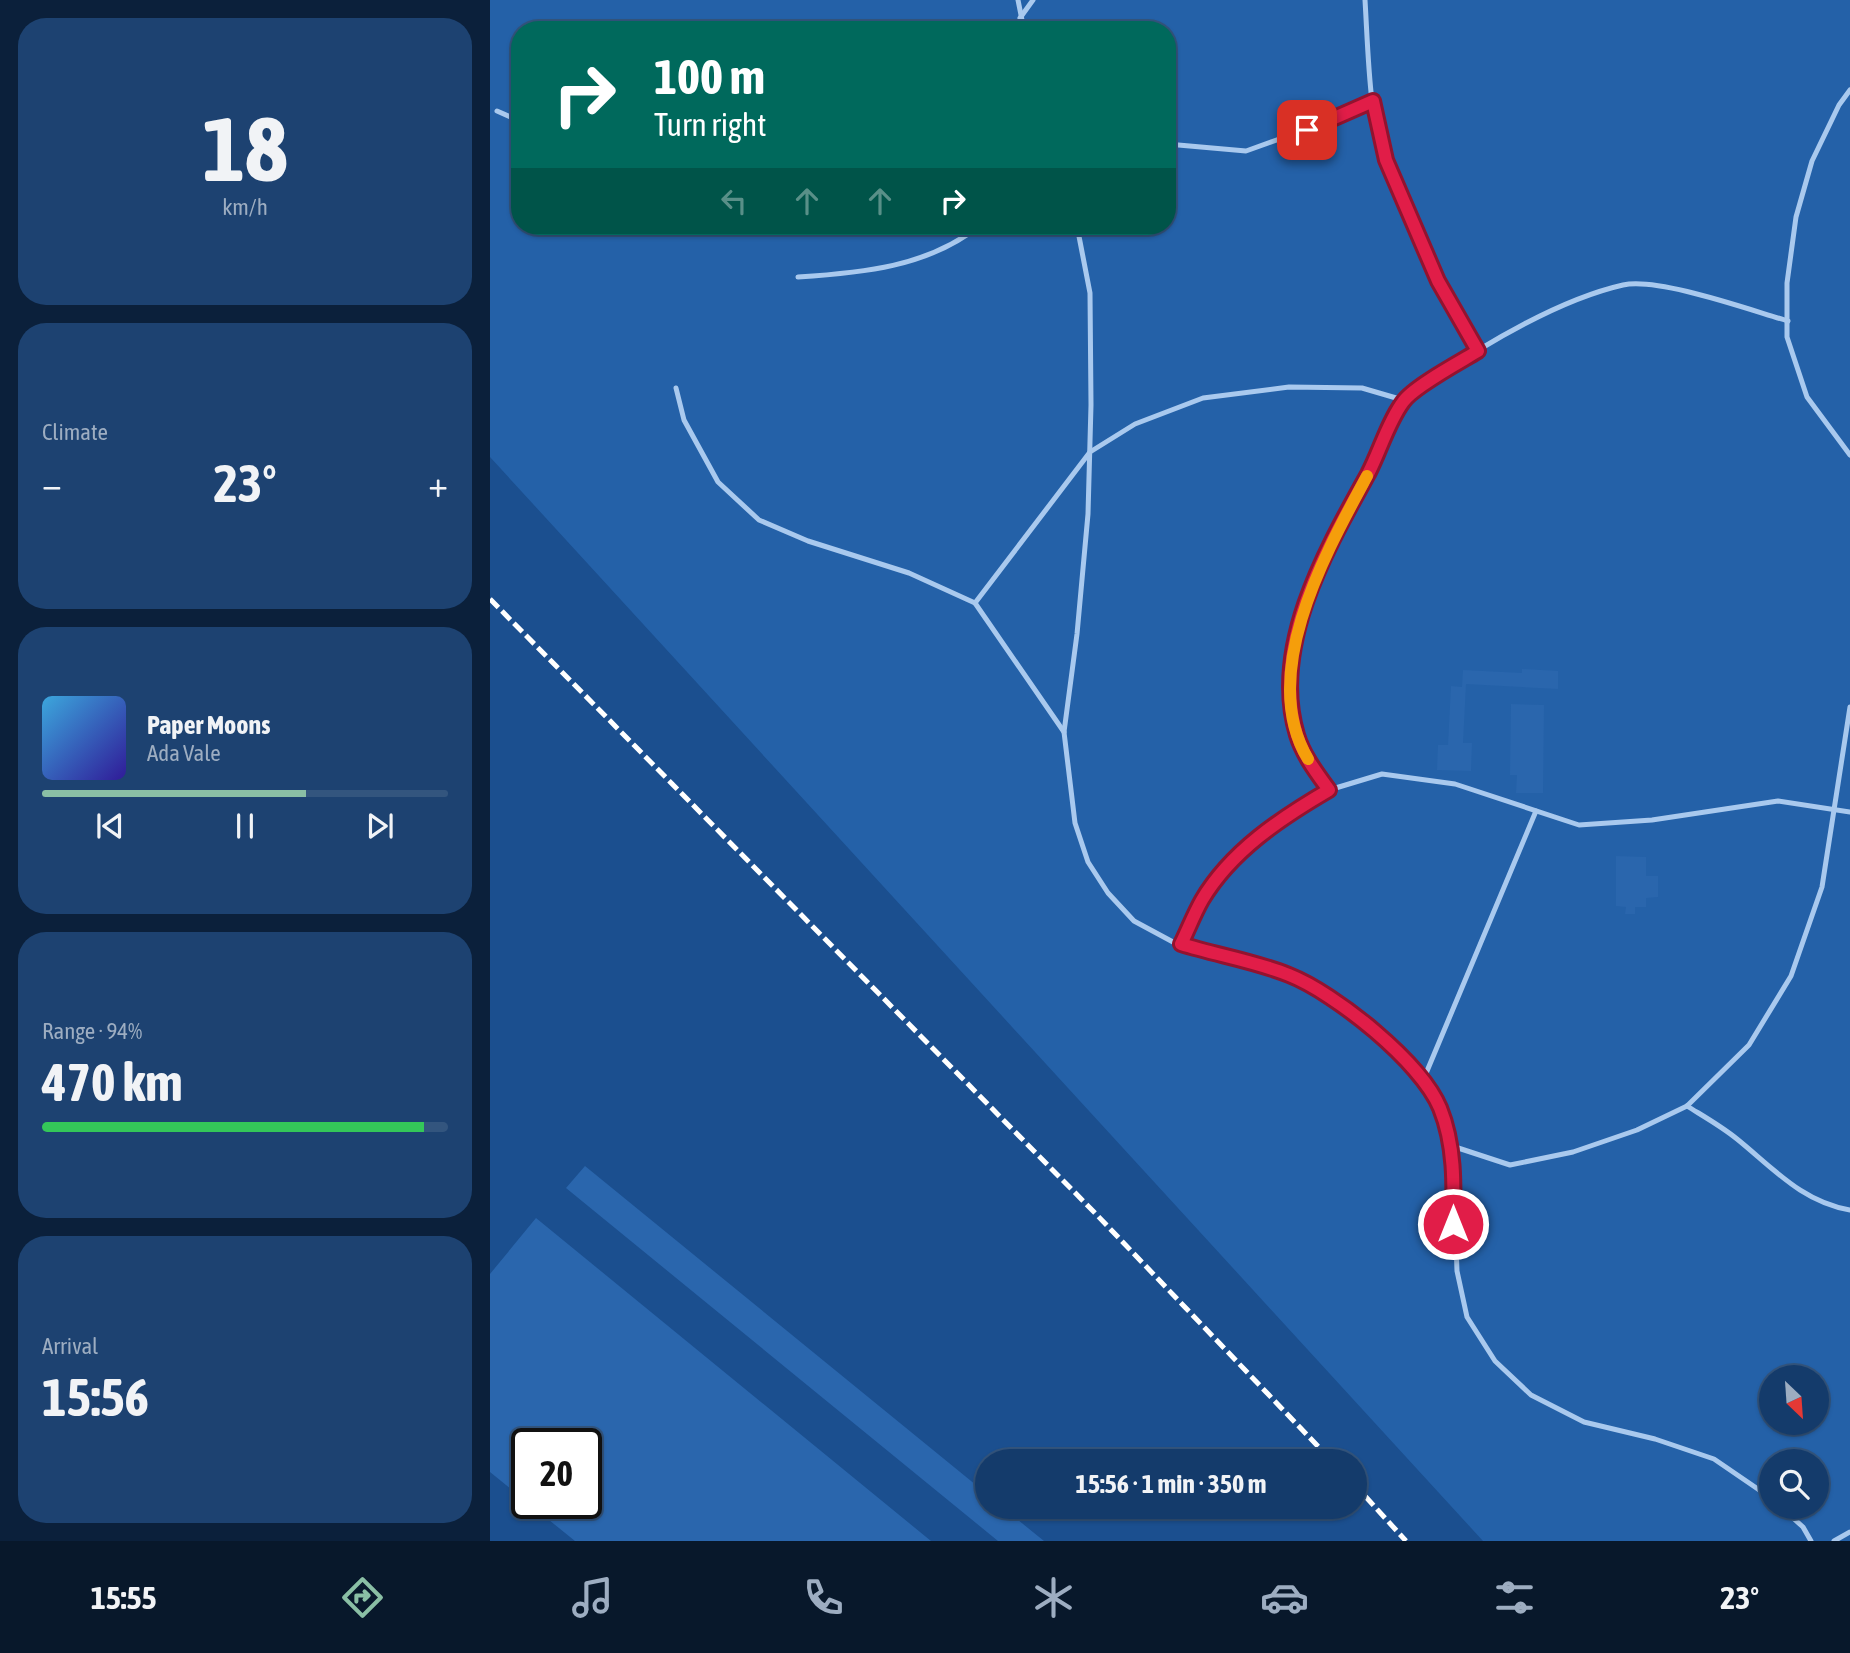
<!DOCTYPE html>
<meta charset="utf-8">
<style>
:root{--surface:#143b6b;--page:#1d4271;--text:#f1f3f6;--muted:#9dadc1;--line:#33557e;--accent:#8abfa5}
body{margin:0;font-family:"Asap Condensed",sans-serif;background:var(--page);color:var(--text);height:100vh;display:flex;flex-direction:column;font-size:26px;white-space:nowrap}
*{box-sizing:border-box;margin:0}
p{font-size:23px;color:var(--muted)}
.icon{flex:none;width:38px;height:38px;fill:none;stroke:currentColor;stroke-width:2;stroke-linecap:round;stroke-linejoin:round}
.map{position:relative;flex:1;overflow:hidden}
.panel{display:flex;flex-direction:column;gap:18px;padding:18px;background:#0b203b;width:490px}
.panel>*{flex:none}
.guide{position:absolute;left:21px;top:21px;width:665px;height:214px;border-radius:28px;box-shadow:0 2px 5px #0004,0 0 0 2px var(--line);background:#00695c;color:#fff;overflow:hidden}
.needle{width:46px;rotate:155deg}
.tools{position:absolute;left:1269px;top:1365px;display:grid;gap:14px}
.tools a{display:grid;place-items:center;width:70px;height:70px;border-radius:50%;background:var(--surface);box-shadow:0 2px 5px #0004,0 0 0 2px var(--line);font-size:35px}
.speed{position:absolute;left:21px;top:1428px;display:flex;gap:14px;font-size:35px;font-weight:700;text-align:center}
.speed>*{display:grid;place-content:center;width:91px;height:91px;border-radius:50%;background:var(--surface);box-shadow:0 2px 5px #0004,0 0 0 2px var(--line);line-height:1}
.speed .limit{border:4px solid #111;border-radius:10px;background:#fff;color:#111}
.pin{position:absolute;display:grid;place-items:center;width:60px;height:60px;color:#fff;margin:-30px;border-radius:14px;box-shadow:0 4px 10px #0006}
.me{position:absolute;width:77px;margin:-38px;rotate:0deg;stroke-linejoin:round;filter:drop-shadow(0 0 5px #0008)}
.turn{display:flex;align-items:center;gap:24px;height:147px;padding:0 28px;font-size:32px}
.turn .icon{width:91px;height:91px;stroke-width:2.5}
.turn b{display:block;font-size:49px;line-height:60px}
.lanes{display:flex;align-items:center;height:66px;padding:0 28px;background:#0003;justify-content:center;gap:35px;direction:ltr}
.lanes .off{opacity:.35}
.big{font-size:52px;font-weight:700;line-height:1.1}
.panel .tile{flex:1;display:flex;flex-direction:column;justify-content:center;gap:10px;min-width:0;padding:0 24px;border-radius:28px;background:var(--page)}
.panel .dial{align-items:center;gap:0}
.dial b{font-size:91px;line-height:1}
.song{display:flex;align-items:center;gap:21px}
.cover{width:84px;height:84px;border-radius:10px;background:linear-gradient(135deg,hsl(200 70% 55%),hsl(250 70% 35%))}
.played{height:7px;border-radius:4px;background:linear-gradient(90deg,var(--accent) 65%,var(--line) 65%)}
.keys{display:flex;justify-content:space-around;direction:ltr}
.heat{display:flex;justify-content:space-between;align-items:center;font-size:38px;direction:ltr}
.charge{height:10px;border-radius:5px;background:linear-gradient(90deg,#34c759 94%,var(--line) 0)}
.trip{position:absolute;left:485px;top:1449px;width:392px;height:70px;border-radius:35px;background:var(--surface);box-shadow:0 2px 5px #0004,0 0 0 2px var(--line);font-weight:700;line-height:70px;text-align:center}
.menu{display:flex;height:112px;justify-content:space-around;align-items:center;background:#08182b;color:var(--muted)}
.menu .icon{width:49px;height:49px}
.menu .on{color:var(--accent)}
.menu b{font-size:32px;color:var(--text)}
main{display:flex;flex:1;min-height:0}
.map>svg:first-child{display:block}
</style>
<main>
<section class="panel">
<div class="tile dial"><b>18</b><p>km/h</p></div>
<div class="tile"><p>Climate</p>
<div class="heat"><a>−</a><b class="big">23°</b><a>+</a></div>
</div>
<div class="tile">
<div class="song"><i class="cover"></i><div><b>Paper Moons</b><p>Ada Vale</p></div></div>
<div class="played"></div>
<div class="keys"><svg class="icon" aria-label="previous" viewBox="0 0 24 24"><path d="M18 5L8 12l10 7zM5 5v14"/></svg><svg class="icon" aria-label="pause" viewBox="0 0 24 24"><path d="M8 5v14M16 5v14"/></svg><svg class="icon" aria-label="next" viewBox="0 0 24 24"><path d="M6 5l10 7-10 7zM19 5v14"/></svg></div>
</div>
<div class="tile"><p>Range · 94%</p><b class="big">470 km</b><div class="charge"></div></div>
<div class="tile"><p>Arrival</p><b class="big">15:56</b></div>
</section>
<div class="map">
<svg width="1360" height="1541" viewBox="0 0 1360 1541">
<rect width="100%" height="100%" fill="#1b4f8f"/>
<path fill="#2461a8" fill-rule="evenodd" d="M0,0H1360V1541H993L0,457ZM30,30H677V226H30ZM1281,1377H1326V1423H1281ZM1281,1461H1326V1507H1281Z"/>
<g fill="#2a66ad">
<polygon points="1032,669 1068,671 1068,689 976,684 973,743 982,743 981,771 947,770 948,745 958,745 961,686 972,687 973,670 1032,673"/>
<polygon points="1021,704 1054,705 1053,793 1026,793 1027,775 1020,775"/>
<polygon points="1126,856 1156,857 1156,876 1168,876 1168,897 1156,898 1156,907 1145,907 1145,914 1135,914 1136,907 1126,906"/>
<polygon points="95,1166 497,1494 497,1507 512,1507 554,1541 508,1541 76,1188"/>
<polygon points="46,1218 441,1541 85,1541 38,1503 96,1503 96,1444 37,1444 37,1502 0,1472 0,1274"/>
</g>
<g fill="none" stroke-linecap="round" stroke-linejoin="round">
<g stroke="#a9c9ee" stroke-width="5">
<polyline points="528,0 534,30"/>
<path d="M875,0C877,33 878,68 882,101C896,190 944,274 987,351"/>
<polyline points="530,18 543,0"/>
<polyline points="1360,90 1349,105 1322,161 1306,217 1297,283 1297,337 1317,397 1360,455"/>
<polyline points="7,111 30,121"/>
<polyline points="677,144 756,151 840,121 882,101"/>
<polyline points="587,226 600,293 601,405 598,514 587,634 574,732 585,823 598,862 618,893 644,921 683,942 800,975 862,1012 914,1058 950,1107 963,1161 967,1271 977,1317 1005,1361 1041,1395 1094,1422 1165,1439 1224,1459 1281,1498"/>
<path d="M308,277C371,273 438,267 489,226"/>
<polyline points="186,388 194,420 228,482 269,520 318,541 419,573 485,603 574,732"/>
<polyline points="485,603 600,452 645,424 713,398 799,387 872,388 913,400"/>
<path d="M839,790C826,772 814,756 807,735C779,646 838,547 879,472C889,454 902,414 914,400C921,392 935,385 944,379C996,343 1071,299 1133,285C1168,277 1260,310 1298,321"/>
<polyline points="691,945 713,899 753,851 796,816 839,790 892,774 965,784 1089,825 1162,820 1288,801 1360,812"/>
<polyline points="932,1083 1046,811"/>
<path d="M1197,1106C1213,1116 1231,1126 1247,1139C1283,1168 1312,1202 1360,1210"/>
<polyline points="959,1145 1020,1165 1083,1152 1147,1130 1197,1106 1259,1045 1301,976 1332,887 1360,707"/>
<polyline points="1291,1507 1313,1527 1321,1541"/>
<polyline points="1344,1541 1360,1532"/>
</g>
<g stroke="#fff" stroke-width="5" stroke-dasharray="12 5" stroke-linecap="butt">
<polyline points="0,599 605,1213 842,1461"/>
<polyline points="864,1484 916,1541"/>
</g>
</g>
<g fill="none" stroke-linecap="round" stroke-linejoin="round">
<defs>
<path id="route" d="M817,130L883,101L896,160L948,281L988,351C970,362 923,387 913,402C898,422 890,451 878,474C837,548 780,646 807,735C813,755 826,772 839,790C791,818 741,851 712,900C704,914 698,930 691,944C726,955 765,961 799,975C845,993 931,1062 950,1108C965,1145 964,1185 963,1224"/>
</defs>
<use href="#route" stroke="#92132f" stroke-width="18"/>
<use href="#route" stroke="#e11d48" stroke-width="12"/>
<path stroke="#f59e0b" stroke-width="12" d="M818,759C767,674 836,552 877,476"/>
</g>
</svg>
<div class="tools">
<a><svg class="needle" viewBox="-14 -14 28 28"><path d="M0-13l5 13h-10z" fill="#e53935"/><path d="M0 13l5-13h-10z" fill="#9dadc1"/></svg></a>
<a><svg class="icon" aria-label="search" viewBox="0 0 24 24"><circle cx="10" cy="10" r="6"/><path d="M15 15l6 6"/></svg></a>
</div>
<div class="speed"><div class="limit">20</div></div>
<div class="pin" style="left:817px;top:130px;background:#d93025"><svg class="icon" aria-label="arrive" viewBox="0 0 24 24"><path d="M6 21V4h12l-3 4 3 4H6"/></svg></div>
<svg class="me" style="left:963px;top:1224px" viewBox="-20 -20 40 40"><circle r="17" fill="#e11d48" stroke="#fff" stroke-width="3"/><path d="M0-11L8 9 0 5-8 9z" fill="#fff"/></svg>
<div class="trip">15:56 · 1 min · 350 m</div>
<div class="guide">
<div class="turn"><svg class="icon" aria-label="right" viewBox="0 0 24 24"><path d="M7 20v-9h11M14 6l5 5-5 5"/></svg><div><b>100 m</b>Turn right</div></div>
<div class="lanes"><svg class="icon off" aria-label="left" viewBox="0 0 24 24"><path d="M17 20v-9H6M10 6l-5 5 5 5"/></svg><svg class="icon off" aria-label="ahead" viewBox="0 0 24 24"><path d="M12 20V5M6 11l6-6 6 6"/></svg><svg class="icon off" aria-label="ahead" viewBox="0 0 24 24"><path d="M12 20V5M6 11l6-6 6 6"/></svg><svg class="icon" aria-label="right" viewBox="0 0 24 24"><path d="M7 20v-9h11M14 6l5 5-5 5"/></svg></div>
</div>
</div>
</main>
<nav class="menu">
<b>15:55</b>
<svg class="icon on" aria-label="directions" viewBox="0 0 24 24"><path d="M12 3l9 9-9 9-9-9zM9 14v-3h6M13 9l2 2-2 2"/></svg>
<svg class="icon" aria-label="music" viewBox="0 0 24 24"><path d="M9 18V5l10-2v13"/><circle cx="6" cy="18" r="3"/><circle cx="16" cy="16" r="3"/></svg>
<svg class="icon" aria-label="phone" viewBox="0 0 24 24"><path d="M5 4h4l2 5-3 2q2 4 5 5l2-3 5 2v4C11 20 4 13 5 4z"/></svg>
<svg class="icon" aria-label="climate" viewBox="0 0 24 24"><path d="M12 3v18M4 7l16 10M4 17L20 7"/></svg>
<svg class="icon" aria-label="car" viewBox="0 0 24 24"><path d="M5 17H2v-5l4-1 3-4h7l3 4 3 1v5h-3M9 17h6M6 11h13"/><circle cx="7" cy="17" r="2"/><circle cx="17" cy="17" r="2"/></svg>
<svg class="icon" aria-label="filters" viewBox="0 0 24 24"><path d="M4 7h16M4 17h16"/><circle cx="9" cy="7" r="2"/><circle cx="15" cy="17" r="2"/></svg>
<b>23°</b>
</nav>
